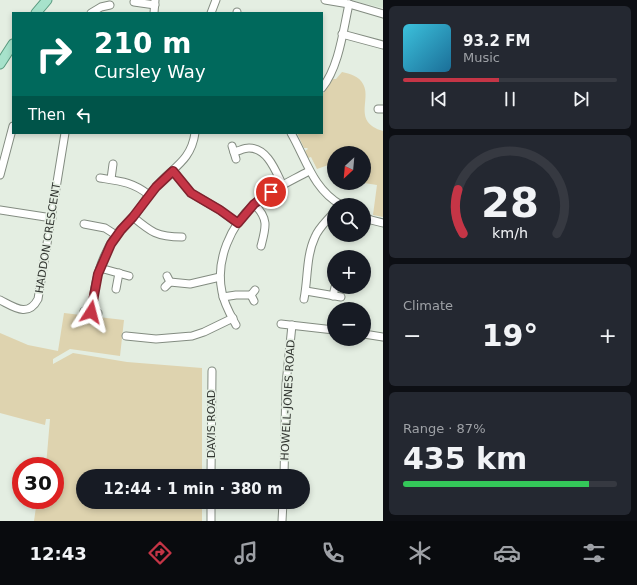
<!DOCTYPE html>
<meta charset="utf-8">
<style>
:root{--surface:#171b24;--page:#242831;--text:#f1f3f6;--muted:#9ea1a6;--line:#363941;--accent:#c53546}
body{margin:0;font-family:"DejaVu Sans",sans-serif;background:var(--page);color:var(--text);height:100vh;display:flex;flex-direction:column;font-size:15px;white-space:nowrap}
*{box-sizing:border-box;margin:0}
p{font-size:13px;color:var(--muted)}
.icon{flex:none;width:22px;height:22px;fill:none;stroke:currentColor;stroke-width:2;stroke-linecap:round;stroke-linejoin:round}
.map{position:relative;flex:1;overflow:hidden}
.drawer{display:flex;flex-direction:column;gap:6px;padding:6px;background:#0d0f14;width:254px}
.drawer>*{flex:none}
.top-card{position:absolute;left:12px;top:12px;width:311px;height:122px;border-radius:0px;box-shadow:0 2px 6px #0003;background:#00695c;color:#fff;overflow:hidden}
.needle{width:26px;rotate:206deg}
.controls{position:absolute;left:327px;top:146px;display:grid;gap:8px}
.controls a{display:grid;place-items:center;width:44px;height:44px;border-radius:50%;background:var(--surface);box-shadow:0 2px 6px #0003;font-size:20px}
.speed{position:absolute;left:12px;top:457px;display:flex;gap:8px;font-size:20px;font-weight:700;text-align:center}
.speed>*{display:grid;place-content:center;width:52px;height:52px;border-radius:50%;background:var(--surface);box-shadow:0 2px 6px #0003;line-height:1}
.speed .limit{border:6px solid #d22;background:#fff;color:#111}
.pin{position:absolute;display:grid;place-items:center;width:34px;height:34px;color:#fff;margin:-17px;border:2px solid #fff;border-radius:50%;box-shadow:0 1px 4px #0007}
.me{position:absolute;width:44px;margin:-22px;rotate:9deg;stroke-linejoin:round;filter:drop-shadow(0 0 3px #0008)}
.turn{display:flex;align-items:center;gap:14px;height:84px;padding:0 16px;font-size:18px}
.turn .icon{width:52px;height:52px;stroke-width:2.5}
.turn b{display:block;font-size:28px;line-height:34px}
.then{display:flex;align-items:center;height:38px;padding:0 16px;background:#0003;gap:8px;font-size:15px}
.big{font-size:30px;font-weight:800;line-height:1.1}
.drawer .widget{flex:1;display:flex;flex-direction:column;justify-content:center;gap:6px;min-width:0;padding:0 14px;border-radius:6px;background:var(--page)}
.drawer .dial{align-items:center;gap:0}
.dial svg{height:104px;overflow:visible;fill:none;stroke:var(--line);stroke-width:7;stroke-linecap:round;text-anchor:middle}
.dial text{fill:var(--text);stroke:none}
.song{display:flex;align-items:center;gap:12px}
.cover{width:48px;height:48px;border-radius:6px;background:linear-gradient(135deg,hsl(190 70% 55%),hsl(200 70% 35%))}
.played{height:4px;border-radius:2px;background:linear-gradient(90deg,var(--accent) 45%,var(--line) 45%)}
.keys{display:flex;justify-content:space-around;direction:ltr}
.heat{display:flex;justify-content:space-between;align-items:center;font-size:22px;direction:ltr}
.charge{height:6px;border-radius:3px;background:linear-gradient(90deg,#34c759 87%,var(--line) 0)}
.trip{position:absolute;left:76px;top:469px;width:234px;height:40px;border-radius:20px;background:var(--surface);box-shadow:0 2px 6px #0003;font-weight:800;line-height:40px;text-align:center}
.dock{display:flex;height:64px;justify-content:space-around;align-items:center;background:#090b0e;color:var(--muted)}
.dock .icon{width:28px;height:28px}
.dock .active{color:var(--accent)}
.dock b{font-size:18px;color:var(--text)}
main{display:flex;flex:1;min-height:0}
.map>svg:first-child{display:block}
</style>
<main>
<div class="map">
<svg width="383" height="521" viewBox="0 0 383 521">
<rect width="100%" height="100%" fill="#e4eee2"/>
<polygon fill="#d5e5d3" points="352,0 383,0 383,8 366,4"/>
<g fill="#ded3af">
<path d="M342,72C350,74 359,76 363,84C372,99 352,122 383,131V217L373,215L377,185L364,183V153H334V163L317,169L311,157L308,158L305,151L308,149L307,148H304L297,133H322V95L333,79H336Z"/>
<polygon points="64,313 124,320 120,356 70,349 53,359 53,364 73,353 127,362 202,368 202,476 83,476 83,502 202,502 202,521 34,521 37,500 55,500 55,466 46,466 50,419 46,419 45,425 0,413 0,333 28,345 58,351"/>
</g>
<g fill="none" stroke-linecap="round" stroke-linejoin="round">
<defs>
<g id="minor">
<polyline points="325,0 349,4 383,14"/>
<polyline points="134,2 155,5"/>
<polyline points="91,13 101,7 110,5"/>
<polyline points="154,13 155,0"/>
<polyline points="211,13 216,0"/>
<polyline points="237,13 237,12"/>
<polyline points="342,34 383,45"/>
<path d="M322,88C339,67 343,31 349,4"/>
<polyline points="378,109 383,109"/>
<path d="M291,133C306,159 313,189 341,205"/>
<polyline points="232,146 236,159"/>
<path d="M234,152C239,151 244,148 249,148C268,148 276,172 283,186"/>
<polyline points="173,171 191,193 220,210 237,223"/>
<polyline points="0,175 13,126"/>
<path d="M100,178C120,181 133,182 149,195"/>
<polyline points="111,179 113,164"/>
<path d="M254,204C269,219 266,227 261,246"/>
<polyline points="0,210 52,218"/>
<path d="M133,217C151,232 157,237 182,237"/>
<polyline points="364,217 371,220 383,223"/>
<polyline points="84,224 105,228 116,235"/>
<polyline points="100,268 129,276"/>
<polyline points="170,282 190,284 220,277"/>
<polyline points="165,287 170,282 167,276"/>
<polyline points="116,289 119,273"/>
<polyline points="306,291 341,297"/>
<polyline points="333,296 335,287"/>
<polyline points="223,297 236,295 251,295"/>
<path d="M304,299C308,279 306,256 315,237C319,227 328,220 334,212"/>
<path d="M0,300C14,307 28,318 38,299L65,133"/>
<polyline points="254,301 251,295 255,290"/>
<polyline points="84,311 98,313"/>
<path d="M91,312C95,283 99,260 116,235C122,228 129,222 135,215C142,206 147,196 155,188C171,168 191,162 195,133"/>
<polyline points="281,324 334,330"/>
<path d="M236,325C230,314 224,304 222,292C215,260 231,225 254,204C270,190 291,181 309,171"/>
<polyline points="364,334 383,337"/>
<polyline points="126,336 156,339 192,336 204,332 233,318"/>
<polyline points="211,476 212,371"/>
<polyline points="284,476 286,384 292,325"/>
<polyline points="211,521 211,502"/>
<polyline points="282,521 283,502"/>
</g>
<g id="major">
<polyline points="36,13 47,0"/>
<polyline points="0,64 13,44"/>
</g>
</defs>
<use href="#minor" stroke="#838c81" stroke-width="9"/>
<use href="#major" stroke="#599a7f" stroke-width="11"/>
<use href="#minor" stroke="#fff" stroke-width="7"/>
<use href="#major" stroke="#a7e2cb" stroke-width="9"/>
</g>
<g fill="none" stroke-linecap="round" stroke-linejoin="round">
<defs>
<polyline id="route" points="91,312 98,274 111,244 121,230 133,217 156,187 173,171 191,193 220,210 238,223 254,204 271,192"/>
</defs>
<use href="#route" stroke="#80222e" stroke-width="10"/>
<use href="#route" stroke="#c53546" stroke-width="7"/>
</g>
<g text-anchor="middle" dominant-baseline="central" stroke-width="3.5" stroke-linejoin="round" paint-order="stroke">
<g font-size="11" fill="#333732" stroke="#e4eee2">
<text transform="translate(48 238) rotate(-81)">HADDON CRESCENT</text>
<text transform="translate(288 400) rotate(-87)">HOWELL-JONES ROAD</text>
<text transform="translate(211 424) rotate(-90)">DAVIS ROAD</text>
</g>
</g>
</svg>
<div class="controls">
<a><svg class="needle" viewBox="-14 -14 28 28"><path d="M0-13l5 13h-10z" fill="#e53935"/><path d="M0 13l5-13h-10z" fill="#9ea1a6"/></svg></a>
<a><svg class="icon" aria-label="search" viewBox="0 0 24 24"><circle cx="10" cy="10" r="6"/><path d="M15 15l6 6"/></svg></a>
<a>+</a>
<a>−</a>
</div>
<div class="speed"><div class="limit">30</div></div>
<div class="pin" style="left:271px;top:192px;background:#d93025"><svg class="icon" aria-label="arrive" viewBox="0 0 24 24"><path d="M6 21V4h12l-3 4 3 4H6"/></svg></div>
<svg class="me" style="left:91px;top:312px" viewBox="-20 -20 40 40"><path d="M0-17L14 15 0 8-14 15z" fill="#c53546" stroke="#fff" stroke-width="4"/></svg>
<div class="trip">12:44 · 1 min · 380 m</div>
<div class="top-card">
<div class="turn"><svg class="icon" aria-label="right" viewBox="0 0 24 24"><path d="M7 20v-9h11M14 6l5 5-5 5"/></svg><div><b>210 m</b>Cursley Way</div></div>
<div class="then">Then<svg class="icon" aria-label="left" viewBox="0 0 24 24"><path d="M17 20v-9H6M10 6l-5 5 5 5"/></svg></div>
</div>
</div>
<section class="drawer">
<div class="widget">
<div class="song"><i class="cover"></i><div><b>93.2 FM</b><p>Music</p></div></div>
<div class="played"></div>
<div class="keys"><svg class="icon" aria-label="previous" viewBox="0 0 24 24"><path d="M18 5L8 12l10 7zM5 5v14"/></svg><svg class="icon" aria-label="pause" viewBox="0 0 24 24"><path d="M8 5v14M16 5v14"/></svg><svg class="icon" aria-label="next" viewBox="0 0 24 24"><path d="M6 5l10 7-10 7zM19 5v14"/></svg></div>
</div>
<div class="widget dial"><svg viewBox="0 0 100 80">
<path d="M14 69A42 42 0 1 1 86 69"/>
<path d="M14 69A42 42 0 0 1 10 35" stroke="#c53546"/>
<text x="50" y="56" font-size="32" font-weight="700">28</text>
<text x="50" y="72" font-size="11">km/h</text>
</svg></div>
<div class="widget"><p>Climate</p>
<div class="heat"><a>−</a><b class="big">19°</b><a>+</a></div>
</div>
<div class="widget"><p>Range · 87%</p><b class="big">435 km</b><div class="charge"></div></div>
</section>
</main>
<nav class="dock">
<b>12:43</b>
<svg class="icon active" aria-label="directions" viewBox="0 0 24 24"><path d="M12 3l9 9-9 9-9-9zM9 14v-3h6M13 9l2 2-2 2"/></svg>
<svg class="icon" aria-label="music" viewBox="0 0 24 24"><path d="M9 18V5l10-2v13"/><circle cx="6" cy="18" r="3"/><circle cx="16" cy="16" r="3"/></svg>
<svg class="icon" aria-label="phone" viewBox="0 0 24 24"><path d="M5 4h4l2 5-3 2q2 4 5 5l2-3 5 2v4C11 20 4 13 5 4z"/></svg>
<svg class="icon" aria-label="climate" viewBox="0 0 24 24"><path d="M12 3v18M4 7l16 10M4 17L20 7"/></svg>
<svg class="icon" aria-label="car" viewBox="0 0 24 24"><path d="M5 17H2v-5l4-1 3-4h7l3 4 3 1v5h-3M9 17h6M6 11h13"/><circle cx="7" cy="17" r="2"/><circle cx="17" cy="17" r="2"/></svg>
<svg class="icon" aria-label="filters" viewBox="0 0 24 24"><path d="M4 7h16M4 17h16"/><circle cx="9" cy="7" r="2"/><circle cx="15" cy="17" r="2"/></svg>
</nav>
